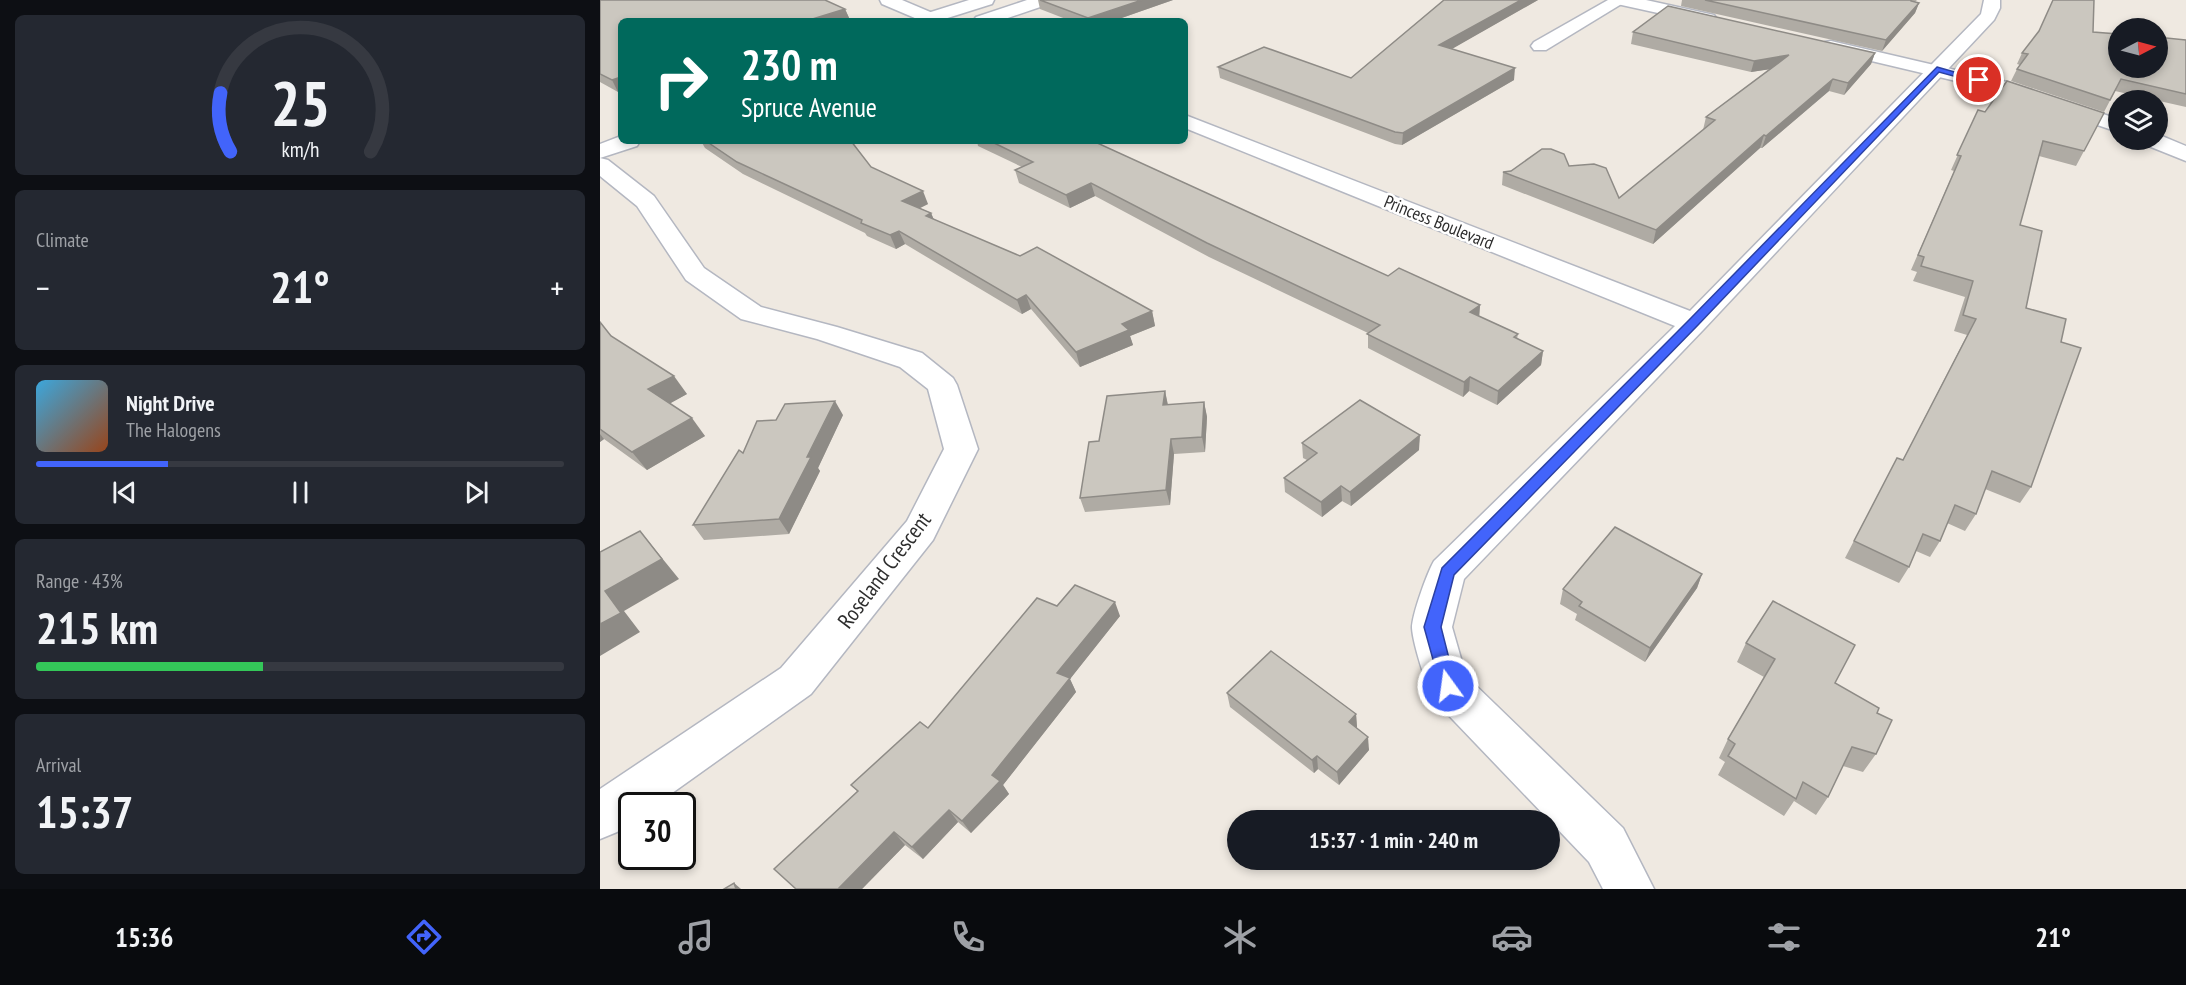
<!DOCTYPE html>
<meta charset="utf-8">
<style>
:root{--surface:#171b24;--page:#242831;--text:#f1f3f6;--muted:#9ea1a6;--line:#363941;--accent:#4264fb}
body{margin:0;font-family:"PT Sans Narrow",sans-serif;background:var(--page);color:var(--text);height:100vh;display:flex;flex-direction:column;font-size:22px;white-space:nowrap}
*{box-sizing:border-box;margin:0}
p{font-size:20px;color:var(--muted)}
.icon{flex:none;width:33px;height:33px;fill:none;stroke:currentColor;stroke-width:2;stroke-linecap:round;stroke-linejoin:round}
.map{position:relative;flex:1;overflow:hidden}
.details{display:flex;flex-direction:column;gap:15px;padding:15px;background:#0d0f14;width:600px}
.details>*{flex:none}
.hud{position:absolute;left:18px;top:18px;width:570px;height:126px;border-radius:9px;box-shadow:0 3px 9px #0003;background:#00695c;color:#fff;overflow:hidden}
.needle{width:39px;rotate:84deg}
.controls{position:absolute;left:1508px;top:18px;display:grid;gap:12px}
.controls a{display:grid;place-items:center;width:60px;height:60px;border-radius:50%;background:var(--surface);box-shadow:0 3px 9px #0003;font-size:30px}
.speed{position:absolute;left:18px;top:792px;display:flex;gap:12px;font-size:30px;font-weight:700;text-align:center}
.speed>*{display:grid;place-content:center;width:78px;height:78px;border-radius:50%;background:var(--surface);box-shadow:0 3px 9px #0003;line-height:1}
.speed .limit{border:3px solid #111;border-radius:9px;background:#fff;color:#111}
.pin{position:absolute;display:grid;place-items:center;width:51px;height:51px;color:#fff;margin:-26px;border:3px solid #fff;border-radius:50%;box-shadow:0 2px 6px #0007}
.me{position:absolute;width:66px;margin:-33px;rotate:346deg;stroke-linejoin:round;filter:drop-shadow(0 0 4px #0008)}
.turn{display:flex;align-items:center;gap:21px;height:126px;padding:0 24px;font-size:27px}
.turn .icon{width:78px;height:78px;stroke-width:2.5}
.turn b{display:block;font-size:42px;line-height:51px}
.big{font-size:45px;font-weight:700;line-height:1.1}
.details .widget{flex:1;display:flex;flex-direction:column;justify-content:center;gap:9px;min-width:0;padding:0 21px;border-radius:9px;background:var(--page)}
.details .dial{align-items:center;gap:0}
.dial svg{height:156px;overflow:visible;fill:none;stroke:var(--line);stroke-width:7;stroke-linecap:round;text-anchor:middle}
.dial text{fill:var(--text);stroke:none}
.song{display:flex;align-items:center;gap:18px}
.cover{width:72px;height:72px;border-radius:9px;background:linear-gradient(135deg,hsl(200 70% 55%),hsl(20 70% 35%))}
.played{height:6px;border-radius:3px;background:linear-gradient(90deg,var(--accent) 25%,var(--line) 25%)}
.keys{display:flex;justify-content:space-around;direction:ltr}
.heat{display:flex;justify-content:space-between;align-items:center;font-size:33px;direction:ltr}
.charge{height:9px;border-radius:4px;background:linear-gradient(90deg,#34c759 43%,var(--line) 0)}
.trip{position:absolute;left:627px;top:810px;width:333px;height:60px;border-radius:30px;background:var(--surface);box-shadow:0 3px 9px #0003;font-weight:700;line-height:60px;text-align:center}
.menu{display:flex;height:96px;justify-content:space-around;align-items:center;background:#090b0e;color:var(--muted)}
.menu .icon{width:42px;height:42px}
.menu .current{color:var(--accent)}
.menu b{font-size:27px;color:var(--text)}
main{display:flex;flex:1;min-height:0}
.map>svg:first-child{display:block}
</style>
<main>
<section class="details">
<div class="widget dial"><svg viewBox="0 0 100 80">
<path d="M14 69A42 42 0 1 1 86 69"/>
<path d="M14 69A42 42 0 0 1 9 39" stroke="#4264fb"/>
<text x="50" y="56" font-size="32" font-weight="700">25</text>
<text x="50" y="72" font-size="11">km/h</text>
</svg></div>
<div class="widget"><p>Climate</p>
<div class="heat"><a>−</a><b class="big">21°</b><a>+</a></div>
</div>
<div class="widget">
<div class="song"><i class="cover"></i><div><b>Night Drive</b><p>The Halogens</p></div></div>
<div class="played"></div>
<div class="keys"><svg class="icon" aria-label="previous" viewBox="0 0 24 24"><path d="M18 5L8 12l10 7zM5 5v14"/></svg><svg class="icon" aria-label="pause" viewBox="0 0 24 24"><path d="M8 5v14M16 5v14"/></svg><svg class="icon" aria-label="next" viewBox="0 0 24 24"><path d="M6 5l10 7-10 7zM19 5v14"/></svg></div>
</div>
<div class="widget"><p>Range · 43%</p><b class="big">215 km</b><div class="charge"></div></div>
<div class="widget"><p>Arrival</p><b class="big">15:37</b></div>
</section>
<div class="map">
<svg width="1586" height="889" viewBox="0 0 1586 889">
<rect width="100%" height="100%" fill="#efe9e1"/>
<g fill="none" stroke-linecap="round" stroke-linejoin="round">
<defs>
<g id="street">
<polygon points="280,0 302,0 342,17 345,21 322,21 282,4"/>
<polygon points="1008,0 1028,0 946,50 934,50 931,46 934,42"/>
<path d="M1384,0H1400V8L1394,20L1104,329L864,579L852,627L866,676L1023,828L1054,889H1003L989,862L833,699C826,684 813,644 812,628C812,615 827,573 834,561L1075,326L585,128V115L1090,311L1381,14Z"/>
<polygon points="0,158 8,160 54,196 104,268 161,307 237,327 322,353 353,378 357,385 378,449 333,540 211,694 54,806 32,806 32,822 17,832 0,839 0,789 181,668 307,521 344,449 328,389 300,367 217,339 141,319 86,280 37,206 0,176"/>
</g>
<g id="secondary">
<polygon points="369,0 394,0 392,4 338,21 312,21 315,17"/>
<polygon points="427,0 451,0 449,4 399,21 373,21 376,17"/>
<polygon points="1015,0 1046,0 1114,15 1117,19 1114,23 1108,24 1017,4"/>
<polygon points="1231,41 1407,82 1518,119 1518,132 1394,90 1225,50 1222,46 1225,42"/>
<polygon points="1557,134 1586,146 1586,161 1546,145 1543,140 1557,140"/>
<polygon points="21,136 21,141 40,141 37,146 0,158 0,144"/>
</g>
</defs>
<use href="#street" stroke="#b4b7c1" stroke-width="3"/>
<use href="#secondary" stroke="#b4b7c1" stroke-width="3"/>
<use href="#street" fill="#fff" fill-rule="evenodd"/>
<use href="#secondary" fill="#fff" fill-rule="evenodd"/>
</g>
<g fill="#afaba4">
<polygon points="0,0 245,9 250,20 21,21 21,91 18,92 0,82"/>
<polygon points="438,0 573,0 513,21 471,21 440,9"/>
<polygon points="844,0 938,0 851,49 914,80 802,145 795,144 620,78 618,67 751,78"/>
<polygon points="1082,0 1317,0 1315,2 1319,3 1315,13 1282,51 1081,6"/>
<polygon points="1033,32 1275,53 1271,64 1244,95 1229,91 1162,148 1160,148 1053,244 902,185 903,172 969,166 1019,198 1103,130 1106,117 1170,69 1151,72 1031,44"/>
<polygon points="1493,32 1586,40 1586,107 1515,91 1504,112 1411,81 1417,69 1420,65 1417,64 1422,53"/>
<polygon points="1378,110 1484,151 1476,166 1439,156 1420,225 1426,308 1431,487 1420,503 1385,489 1376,514 1365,531 1347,523 1340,541 1330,557 1316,551 1309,567 1299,583 1245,558 1297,458 1303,460 1367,335 1354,331 1365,297 1313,281 1317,272 1311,270 1354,171 1351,170"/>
<polygon points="101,141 251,141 271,167 328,204 320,208 331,213 334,220 552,311 555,326 530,336 533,345 480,367 431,309 422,314 305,244 296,249 267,236 265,233 143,174 105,148"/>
<polygon points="377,141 493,141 788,276 880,305 879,316 918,334 917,339 943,351 941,365 897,405 869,391 863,397 768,348 768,333 609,257 495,196 470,208 419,183 415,170 422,167 378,146"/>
<polygon points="0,322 11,336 87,394 70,403 105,436 47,470 4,439 0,442"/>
<polygon points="565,391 568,405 604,402 607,417 605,452 574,454 570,505 485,512 480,498 499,441"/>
<polygon points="243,415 218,468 220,471 189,534 104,540 93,525 143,453"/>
<polygon points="702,443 819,450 751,506 742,501 722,517 685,492 684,478 707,460 703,458"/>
<polygon points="1102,574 1097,588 1045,662 975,620 977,614 960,604 963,589"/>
<polygon points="457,606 520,616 470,679 476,692 403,785 409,794 371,833 358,822 323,859 305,845 262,889 196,889 257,791 251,785 328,728"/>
<polygon points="1146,643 1235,683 1277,713 1276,754 1263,772 1243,766 1228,797 1216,815 1194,801 1184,816 1118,775 1125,762 1119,758 1128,739 1164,677 1137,662"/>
<polygon points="627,693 756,714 757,728 769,750 739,785 718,769 714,773 630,707"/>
</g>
<g fill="#8e8b86">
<polygon points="542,0 573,0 513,21 489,21 488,18"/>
<polygon points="921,0 938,0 838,57 839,45"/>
<polygon points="1319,3 1315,13 1282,51 1286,40"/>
<polygon points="245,9 250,20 245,21 206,21"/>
<polygon points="1275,53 1271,64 1244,95 1248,83"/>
<polygon points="1189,55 1185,67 1151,72 1154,61"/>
<polygon points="915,68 914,80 802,145 803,133"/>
<polygon points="21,77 21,91 18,92 12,80"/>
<polygon points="1233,79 1229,91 1162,148 1166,136"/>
<polygon points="1164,135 1160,148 1053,244 1056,230"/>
<polygon points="491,183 495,196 470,208 466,195"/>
<polygon points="323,191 328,204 308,214 302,201"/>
<polygon points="331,213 337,227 326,216"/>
<polygon points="299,231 305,244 296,249 290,235"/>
<polygon points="426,295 431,309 422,314 417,300"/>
<polygon points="880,305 879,319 870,312"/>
<polygon points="552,311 555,326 530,336 533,345 480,367 476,352 522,324"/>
<polygon points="943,351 941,365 897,405 898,391"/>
<polygon points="74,376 87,394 62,408 48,389"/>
<polygon points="870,377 869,391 863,397 864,382"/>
<polygon points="565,391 568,406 563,405"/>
<polygon points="235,401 243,415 218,468 220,471 189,534 179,519 207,457"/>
<polygon points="604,402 607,417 605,452 602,437"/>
<polygon points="92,418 105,436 47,470 32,452"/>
<polygon points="0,434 4,439 0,442"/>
<polygon points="820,435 819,450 751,506 750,492"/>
<polygon points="571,439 574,454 570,505 566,490"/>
<polygon points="741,486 742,501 722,517 721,502"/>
<polygon points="40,531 79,579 24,611 40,632 0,656 0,624 5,591"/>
<polygon points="1102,574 1097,588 1045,662 1050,648"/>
<polygon points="515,602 520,616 470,679 476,692 403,785 409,794 371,833 362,821 392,775 457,673"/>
<polygon points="756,714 757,727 750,735 749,722"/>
<polygon points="768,737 769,750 739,785 737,772"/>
<polygon points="717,756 718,769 714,773 712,760"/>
<polygon points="349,810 358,822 323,859 312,847"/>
<polygon points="294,832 305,845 262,889 238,889"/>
<polygon points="134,883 141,889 136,889"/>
</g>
<g fill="#cbc7bf" stroke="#8e8b86" stroke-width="1.5">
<polygon points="0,0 225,0 245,9 206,21 21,21 21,77 12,80 0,74"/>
<polygon points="440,0 542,0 488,18"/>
<polygon points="844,0 921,0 839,45 915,68 803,133 795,132 618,67 664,47 751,78"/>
<polygon points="1105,0 1311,0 1311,1 1319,3 1286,40"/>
<polygon points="1453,0 1494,0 1493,32 1518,34 1518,68 1557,68 1557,37 1586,40 1586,94 1521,79 1510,100 1417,69 1428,54 1422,53 1439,31"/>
<polygon points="1068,6 1275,53 1248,83 1233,79 1166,136 1164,135 1056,230 903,172 911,171 942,149 951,149 964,154 969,166 994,164 1006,168 1019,198 1115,120 1106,117 1189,55 1154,61 1033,32"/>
<polygon points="1407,81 1504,113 1484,151 1443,141 1420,225 1442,231 1426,308 1466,319 1461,342 1481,348 1431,487 1392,471 1376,514 1355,505 1340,541 1323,534 1309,567 1254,541 1297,458 1303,460 1376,319 1363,315 1373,281 1321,266 1324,257 1318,255 1361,156 1357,155 1378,110 1385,112"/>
<polygon points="106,141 251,141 271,167 323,191 302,201 331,213 326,216 420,256 437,247 552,311 522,324 529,330 476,352 426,295 417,300 299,231 290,235 261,223 262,220 137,162"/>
<polygon points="390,141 493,141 788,276 799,268 880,305 870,312 918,334 914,337 943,351 898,391 870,377 864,382 767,334 780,325 607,243 491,183 466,195 415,170 433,162"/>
<polygon points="0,322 11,336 74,376 48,389 92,418 32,452 0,429"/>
<polygon points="565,391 563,405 604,402 602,437 571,439 566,490 480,498 489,442 499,441 507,396"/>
<polygon points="760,400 820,435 750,492 741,486 721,502 684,478 717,453 702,443"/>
<polygon points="235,401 207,457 211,457 179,519 93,525 139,450 143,453 157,421 176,420 185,404"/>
<polygon points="1015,527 1102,574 1050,648 979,606 982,602 963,589"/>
<polygon points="40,531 62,559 5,591 21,613 0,624 0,552"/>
<polygon points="475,585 515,602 457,673 470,678 392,775 400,781 362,821 349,810 312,847 294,832 238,889 196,889 174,869 258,791 251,785 320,722 328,728 437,598 457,606"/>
<polygon points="1173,601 1255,645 1235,683 1279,708 1277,713 1292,720 1276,754 1252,747 1228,797 1203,782 1196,799 1128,756 1135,744 1128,739 1175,659 1146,643"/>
<polygon points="671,651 756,714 749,722 768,737 737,772 717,756 712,760 627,693"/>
<polygon points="134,883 136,889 124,889"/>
</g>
<polygon fill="#4264fb" stroke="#2b41a3" stroke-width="1.5" points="1337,67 1383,80 1379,83 1339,72 1098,325 854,575 841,627 856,686 854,692 848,694 842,692 824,627 842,568 1089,320"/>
<g text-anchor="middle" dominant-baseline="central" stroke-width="5" stroke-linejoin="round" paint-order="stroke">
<g font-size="18" fill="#2e2e2e" stroke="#fff">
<text transform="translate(839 222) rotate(22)">Princess Boulevard</text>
</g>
<g font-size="22" fill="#2e2e2e" stroke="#fff">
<text transform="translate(284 570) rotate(-53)">Roseland Crescent</text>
</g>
</g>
</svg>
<div class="controls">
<a><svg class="needle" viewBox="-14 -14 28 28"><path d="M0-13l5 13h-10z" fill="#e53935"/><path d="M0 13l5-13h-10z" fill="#9ea1a6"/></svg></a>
<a><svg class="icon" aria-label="layers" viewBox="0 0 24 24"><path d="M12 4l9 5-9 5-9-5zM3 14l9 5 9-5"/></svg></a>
</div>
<div class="speed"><div class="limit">30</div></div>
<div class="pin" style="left:1379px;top:80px;background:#d93025"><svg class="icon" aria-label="arrive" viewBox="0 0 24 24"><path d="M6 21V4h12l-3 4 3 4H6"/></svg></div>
<svg class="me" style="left:848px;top:686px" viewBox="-20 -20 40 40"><circle r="17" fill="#4264fb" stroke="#fff" stroke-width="3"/><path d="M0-11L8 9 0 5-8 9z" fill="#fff"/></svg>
<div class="trip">15:37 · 1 min · 240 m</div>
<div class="hud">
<div class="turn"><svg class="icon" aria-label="right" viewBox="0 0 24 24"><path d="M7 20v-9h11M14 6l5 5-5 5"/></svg><div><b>230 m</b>Spruce Avenue</div></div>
</div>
</div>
</main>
<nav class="menu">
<b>15:36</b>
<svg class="icon current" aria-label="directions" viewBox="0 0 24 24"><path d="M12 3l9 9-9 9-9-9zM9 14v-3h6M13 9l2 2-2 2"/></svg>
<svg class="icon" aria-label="music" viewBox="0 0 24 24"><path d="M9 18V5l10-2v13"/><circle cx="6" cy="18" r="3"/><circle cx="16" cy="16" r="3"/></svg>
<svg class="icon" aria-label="phone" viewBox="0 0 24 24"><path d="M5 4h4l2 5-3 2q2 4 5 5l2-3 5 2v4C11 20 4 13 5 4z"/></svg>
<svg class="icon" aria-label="climate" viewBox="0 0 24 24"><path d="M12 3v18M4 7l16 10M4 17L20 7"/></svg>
<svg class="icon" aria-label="car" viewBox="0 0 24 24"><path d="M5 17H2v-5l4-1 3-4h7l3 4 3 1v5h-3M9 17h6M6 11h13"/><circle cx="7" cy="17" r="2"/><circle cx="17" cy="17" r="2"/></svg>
<svg class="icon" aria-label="filters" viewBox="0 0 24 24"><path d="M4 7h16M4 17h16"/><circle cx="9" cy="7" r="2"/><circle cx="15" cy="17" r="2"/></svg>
<b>21°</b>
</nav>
